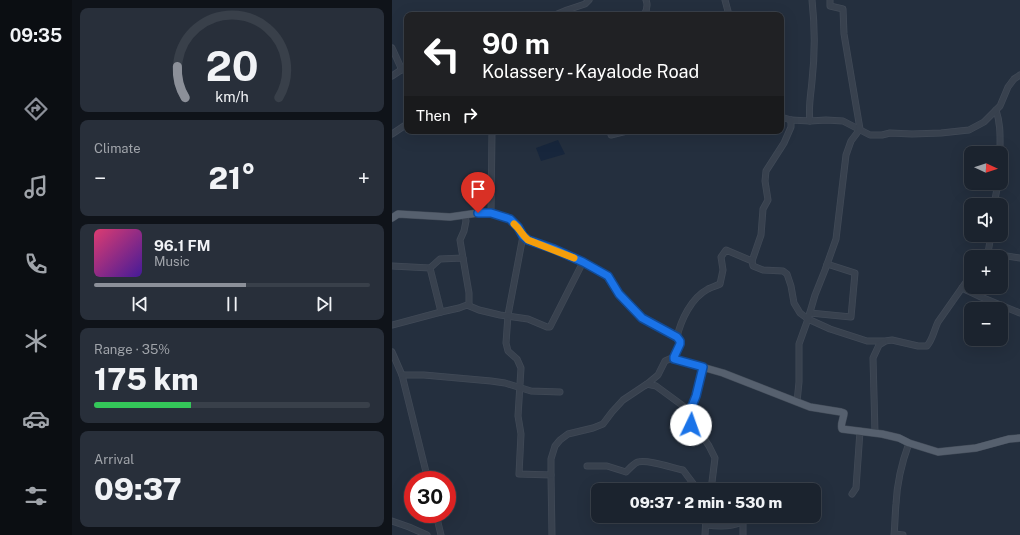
<!DOCTYPE html>
<meta charset="utf-8">
<style>
:root{--surface:#1b232e;--page:#282f3a;--text:#f1f3f6;--muted:#a0a4aa;--line:#39404a;--accent:#8c9099}
body{margin:0;font-family:"Public Sans",sans-serif;background:var(--page);color:var(--text);height:100vh;display:flex;flex-direction:column;font-size:15px;white-space:nowrap}
*{box-sizing:border-box;margin:0}
p{font-size:13px;color:var(--muted)}
.icon{flex:none;width:22px;height:22px;fill:none;stroke:currentColor;stroke-width:2;stroke-linecap:round;stroke-linejoin:round}
.map{position:relative;flex:1;overflow:hidden}
.drawer{display:flex;flex-direction:column;gap:8px;padding:8px;background:#0f1319;width:320px}
.drawer>*{flex:none}
.hud{position:absolute;left:12px;top:12px;width:380px;height:122px;border-radius:8px;box-shadow:0 4px 16px #0002,0 0 0 1px var(--line);background:#202124;color:#fff;overflow:hidden}
.needle{width:26px;rotate:93deg}
.buttons{position:absolute;left:572px;top:146px;display:grid;gap:8px}
.buttons a{display:grid;place-items:center;width:44px;height:44px;border-radius:8px;background:var(--surface);box-shadow:0 4px 16px #0002,0 0 0 1px var(--line);font-size:20px}
.speed{position:absolute;left:12px;top:471px;display:flex;gap:8px;font-size:20px;font-weight:700;text-align:center}
.speed>*{display:grid;place-content:center;width:52px;height:52px;border-radius:50%;background:var(--surface);box-shadow:0 4px 16px #0002,0 0 0 1px var(--line);line-height:1}
.speed .limit{border:6px solid #d22;background:#fff;color:#111}
.pin{position:absolute;display:grid;place-items:center;width:34px;height:34px;color:#fff;margin:-41px -17px;border-radius:50% 50% 50% 0;rotate:-45deg;box-shadow:0 0 4px #0007}
.pin .icon{rotate:45deg}
.me{position:absolute;width:44px;margin:-22px;rotate:3deg;stroke-linejoin:round;filter:drop-shadow(0 0 3px #0008)}
.turn{display:flex;align-items:center;gap:14px;height:84px;padding:0 12px;font-size:18px}
.turn .icon{width:52px;height:52px;stroke-width:2.5}
.turn b{display:block;font-size:28px;line-height:34px}
.then{display:flex;align-items:center;height:38px;padding:0 12px;background:#0003;gap:8px;font-size:15px}
.big{font-size:30px;font-weight:800;line-height:1.1}
.drawer .tile{flex:1;display:flex;flex-direction:column;justify-content:center;gap:6px;min-width:0;padding:0 14px;border-radius:8px;background:var(--page)}
.drawer .dial{align-items:center;gap:0}
.dial svg{height:104px;overflow:visible;fill:none;stroke:var(--line);stroke-width:7;stroke-linecap:round;text-anchor:middle}
.dial text{fill:var(--text);stroke:none}
.song{display:flex;align-items:center;gap:12px}
.cover{width:48px;height:48px;border-radius:6px;background:linear-gradient(135deg,hsl(340 70% 55%),hsl(260 70% 35%))}
.played{height:4px;border-radius:2px;background:linear-gradient(90deg,var(--accent) 55%,var(--line) 55%)}
.keys{display:flex;justify-content:space-around;direction:ltr}
.heat{display:flex;justify-content:space-between;align-items:center;font-size:22px;direction:ltr}
.charge{height:6px;border-radius:3px;background:linear-gradient(90deg,#34c759 35%,var(--line) 0)}
.trip{position:absolute;left:199px;top:483px;width:230px;height:40px;border-radius:8px;background:var(--surface);box-shadow:0 4px 16px #0002,0 0 0 1px var(--line);font-weight:800;line-height:40px;text-align:center}
main{display:flex;flex:1;min-height:0}
.tabs{display:flex;flex-direction:column;width:72px;justify-content:space-around;align-items:center;background:#0b0e12;color:var(--muted)}
.tabs .icon{width:28px;height:28px}
.tabs .current{color:var(--accent)}
.tabs b{font-size:18px;color:var(--text)}
.map>svg:first-child{display:block}
</style>
<main>
<nav class="tabs">
<b>09:35</b>
<svg class="icon current" aria-label="directions" viewBox="0 0 24 24"><path d="M12 3l9 9-9 9-9-9zM9 14v-3h6M13 9l2 2-2 2"/></svg>
<svg class="icon" aria-label="music" viewBox="0 0 24 24"><path d="M9 18V5l10-2v13"/><circle cx="6" cy="18" r="3"/><circle cx="16" cy="16" r="3"/></svg>
<svg class="icon" aria-label="phone" viewBox="0 0 24 24"><path d="M5 4h4l2 5-3 2q2 4 5 5l2-3 5 2v4C11 20 4 13 5 4z"/></svg>
<svg class="icon" aria-label="climate" viewBox="0 0 24 24"><path d="M12 3v18M4 7l16 10M4 17L20 7"/></svg>
<svg class="icon" aria-label="car" viewBox="0 0 24 24"><path d="M5 17H2v-5l4-1 3-4h7l3 4 3 1v5h-3M9 17h6M6 11h13"/><circle cx="7" cy="17" r="2"/><circle cx="17" cy="17" r="2"/></svg>
<svg class="icon" aria-label="filters" viewBox="0 0 24 24"><path d="M4 7h16M4 17h16"/><circle cx="9" cy="7" r="2"/><circle cx="15" cy="17" r="2"/></svg>
</nav>
<section class="drawer">
<div class="tile dial"><svg viewBox="0 0 100 80">
<path d="M14 69A42 42 0 1 1 86 69"/>
<path d="M14 69A42 42 0 0 1 8 45" stroke="#8c9099"/>
<text x="50" y="56" font-size="32" font-weight="700">20</text>
<text x="50" y="72" font-size="11">km/h</text>
</svg></div>
<div class="tile"><p>Climate</p>
<div class="heat"><a>−</a><b class="big">21°</b><a>+</a></div>
</div>
<div class="tile">
<div class="song"><i class="cover"></i><div><b>96.1 FM</b><p>Music</p></div></div>
<div class="played"></div>
<div class="keys"><svg class="icon" aria-label="previous" viewBox="0 0 24 24"><path d="M18 5L8 12l10 7zM5 5v14"/></svg><svg class="icon" aria-label="pause" viewBox="0 0 24 24"><path d="M8 5v14M16 5v14"/></svg><svg class="icon" aria-label="next" viewBox="0 0 24 24"><path d="M6 5l10 7-10 7zM19 5v14"/></svg></div>
</div>
<div class="tile"><p>Range · 35%</p><b class="big">175 km</b><div class="charge"></div></div>
<div class="tile"><p>Arrival</p><b class="big">09:37</b></div>
</section>
<div class="map">
<svg width="628" height="535" viewBox="0 0 628 535">
<rect width="100%" height="100%" fill="#242f3e"/>
<polygon fill="#17263c" points="166,140 173,154 149,161 144,148"/>
<g fill="none" stroke-linecap="round" stroke-linejoin="round">
<defs>
<g id="minor">
<polyline points="333,0 337,15"/>
<polyline points="163,15 175,10 193,4 197,0"/>
<path d="M252,15C255,10 256,5 254,0"/>
<polyline points="0,48 10,70"/>
<polyline points="0,76 15,66"/>
<path d="M604,110C609,125 608,137 608,153"/>
<polyline points="389,117 399,120 418,121 434,120 451,121 478,135 490,135 498,133 520,134 549,133 577,130 592,122 608,106 616,87 622,79 628,75"/>
<path d="M399,120V127L392,143L374,171L373,181L376,200L371,209L369,235L360,261L361,266L371,270L391,271L395,274L399,286L402,303L408,313L416,319L438,329L475,341H493L500,340L526,346H535C541,339 542,330 546,322L579,275"/>
<path d="M418,121C416,107 419,94 420,81C423,54 423,27 420,0"/>
<polyline points="0,134 15,124"/>
<polyline points="219,135 235,131"/>
<polyline points="602,205 606,183"/>
<polyline points="99,213 100,131"/>
<polyline points="131,236 116,315 114,343 116,351 125,359 129,368 126,416 129,434 127,474 159,475 160,535"/>
<polyline points="596,253 628,258"/>
<polyline points="591,257 596,253 599,235"/>
<polyline points="71,258 68,240 72,231 74,221 73,215"/>
<polyline points="0,266 38,268 49,312"/>
<polyline points="38,268 48,259 71,258 77,293 77,305"/>
<polyline points="570,288 589,297 628,313"/>
<polyline points="418,313 459,317 463,273 435,264"/>
<polyline points="0,325 49,312 67,308 75,305 87,310 108,315 136,319 155,327 158,327 191,262"/>
<path d="M285,337C289,320 299,298 316,289C320,287 324,286 328,284L331,270L329,257L334,250L360,261"/>
<polyline points="0,352 10,375 36,480"/>
<polyline points="311,367 304,397 298,411 298,420 299,425 304,431 311,437 317,446 323,458 319,490"/>
<polyline points="10,375 32,375 99,381 113,383 139,391 168,392"/>
<polyline points="254,385 266,375 273,361 282,357"/>
<polyline points="405,402 407,382 407,344 416,319 423,295 433,270 444,239 454,155 459,141 468,129 452,34 451,9 438,6 438,0"/>
<polyline points="483,433 481,358 487,345 492,342"/>
<path d="M195,466H215L234,472C238,468 242,463 246,462C255,459 281,468 291,470L306,490"/>
<polyline points="159,475 159,459 163,446 168,440 176,434 201,428 211,424 220,412 231,400 255,384 264,386 298,411"/>
<polyline points="460,494 464,488 468,431"/>
<polyline points="44,514 49,535"/>
<polyline points="0,521 17,527 35,535"/>
<path d="M314,525C338,528 344,525 365,516"/>
<polyline points="503,534 511,535"/>
<polyline points="313,535 314,516"/>
<polyline points="351,535 351,523"/>
<path d="M502,535C503,525 503,514 504,504C505,483 510,462 517,443"/>
</g>
<path id="major" d="M0,218L6,214L58,217L86,213H99L117,219L126,227L131,236L136,240L162,249L191,262L215,276L227,294L250,318L285,337C290,345 285,350 282,357V359L331,373L418,407L449,412L452,413C452,418 448,424 450,429L490,434L507,438L517,443L546,452L584,448L617,439L628,438"/>
</defs>
<use href="#minor" stroke="#414a57" stroke-width="7"/>
<use href="#major" stroke="#414a57" stroke-width="8"/>
<use href="#minor" stroke="#38414e" stroke-width="5.5"/>
<use href="#major" stroke="#56606e" stroke-width="7"/>
</g>
<g fill="none" stroke-linecap="round" stroke-linejoin="round">
<defs>
<polyline id="route" points="86,213 99,213 118,219 126,227 131,236 136,240 162,249 191,262 216,276 227,294 250,318 285,337 288,341 288,344 282,357 282,359 311,367 304,396 298,411 298,420 299,425"/>
</defs>
<use href="#route" stroke="#114b97" stroke-width="10"/>
<use href="#route" stroke="#1a73e8" stroke-width="7"/>
<path stroke="#f59e0b" stroke-width="7" d="M122,224C128,229 130,235 136,240L182,258"/>
</g>
</svg>
<div class="buttons">
<a><svg class="needle" viewBox="-14 -14 28 28"><path d="M0-13l5 13h-10z" fill="#e53935"/><path d="M0 13l5-13h-10z" fill="#a0a4aa"/></svg></a>
<a><svg class="icon" aria-label="sound" viewBox="0 0 24 24"><path d="M4 9h4l5-4v14l-5-4H4zM17 9q2 3 0 6"/></svg></a>
<a>+</a>
<a>−</a>
</div>
<div class="speed"><div class="limit">30</div></div>
<div class="pin" style="left:86px;top:213px;background:#d93025"><svg class="icon" aria-label="arrive" viewBox="0 0 24 24"><path d="M6 21V4h12l-3 4 3 4H6"/></svg></div>
<svg class="me" style="left:299px;top:425px" viewBox="-20 -20 40 40"><circle r="19" fill="#fff"/><path d="M0-13L10 11 0 6-10 11z" fill="#1a73e8"/></svg>
<div class="trip">09:37 · 2 min · 530 m</div>
<div class="hud">
<div class="turn"><svg class="icon" aria-label="left" viewBox="0 0 24 24"><path d="M17 20v-9H6M10 6l-5 5 5 5"/></svg><div><b>90 m</b>Kolassery - Kayalode Road</div></div>
<div class="then">Then<svg class="icon" aria-label="right" viewBox="0 0 24 24"><path d="M7 20v-9h11M14 6l5 5-5 5"/></svg></div>
</div>
</div>
</main>
